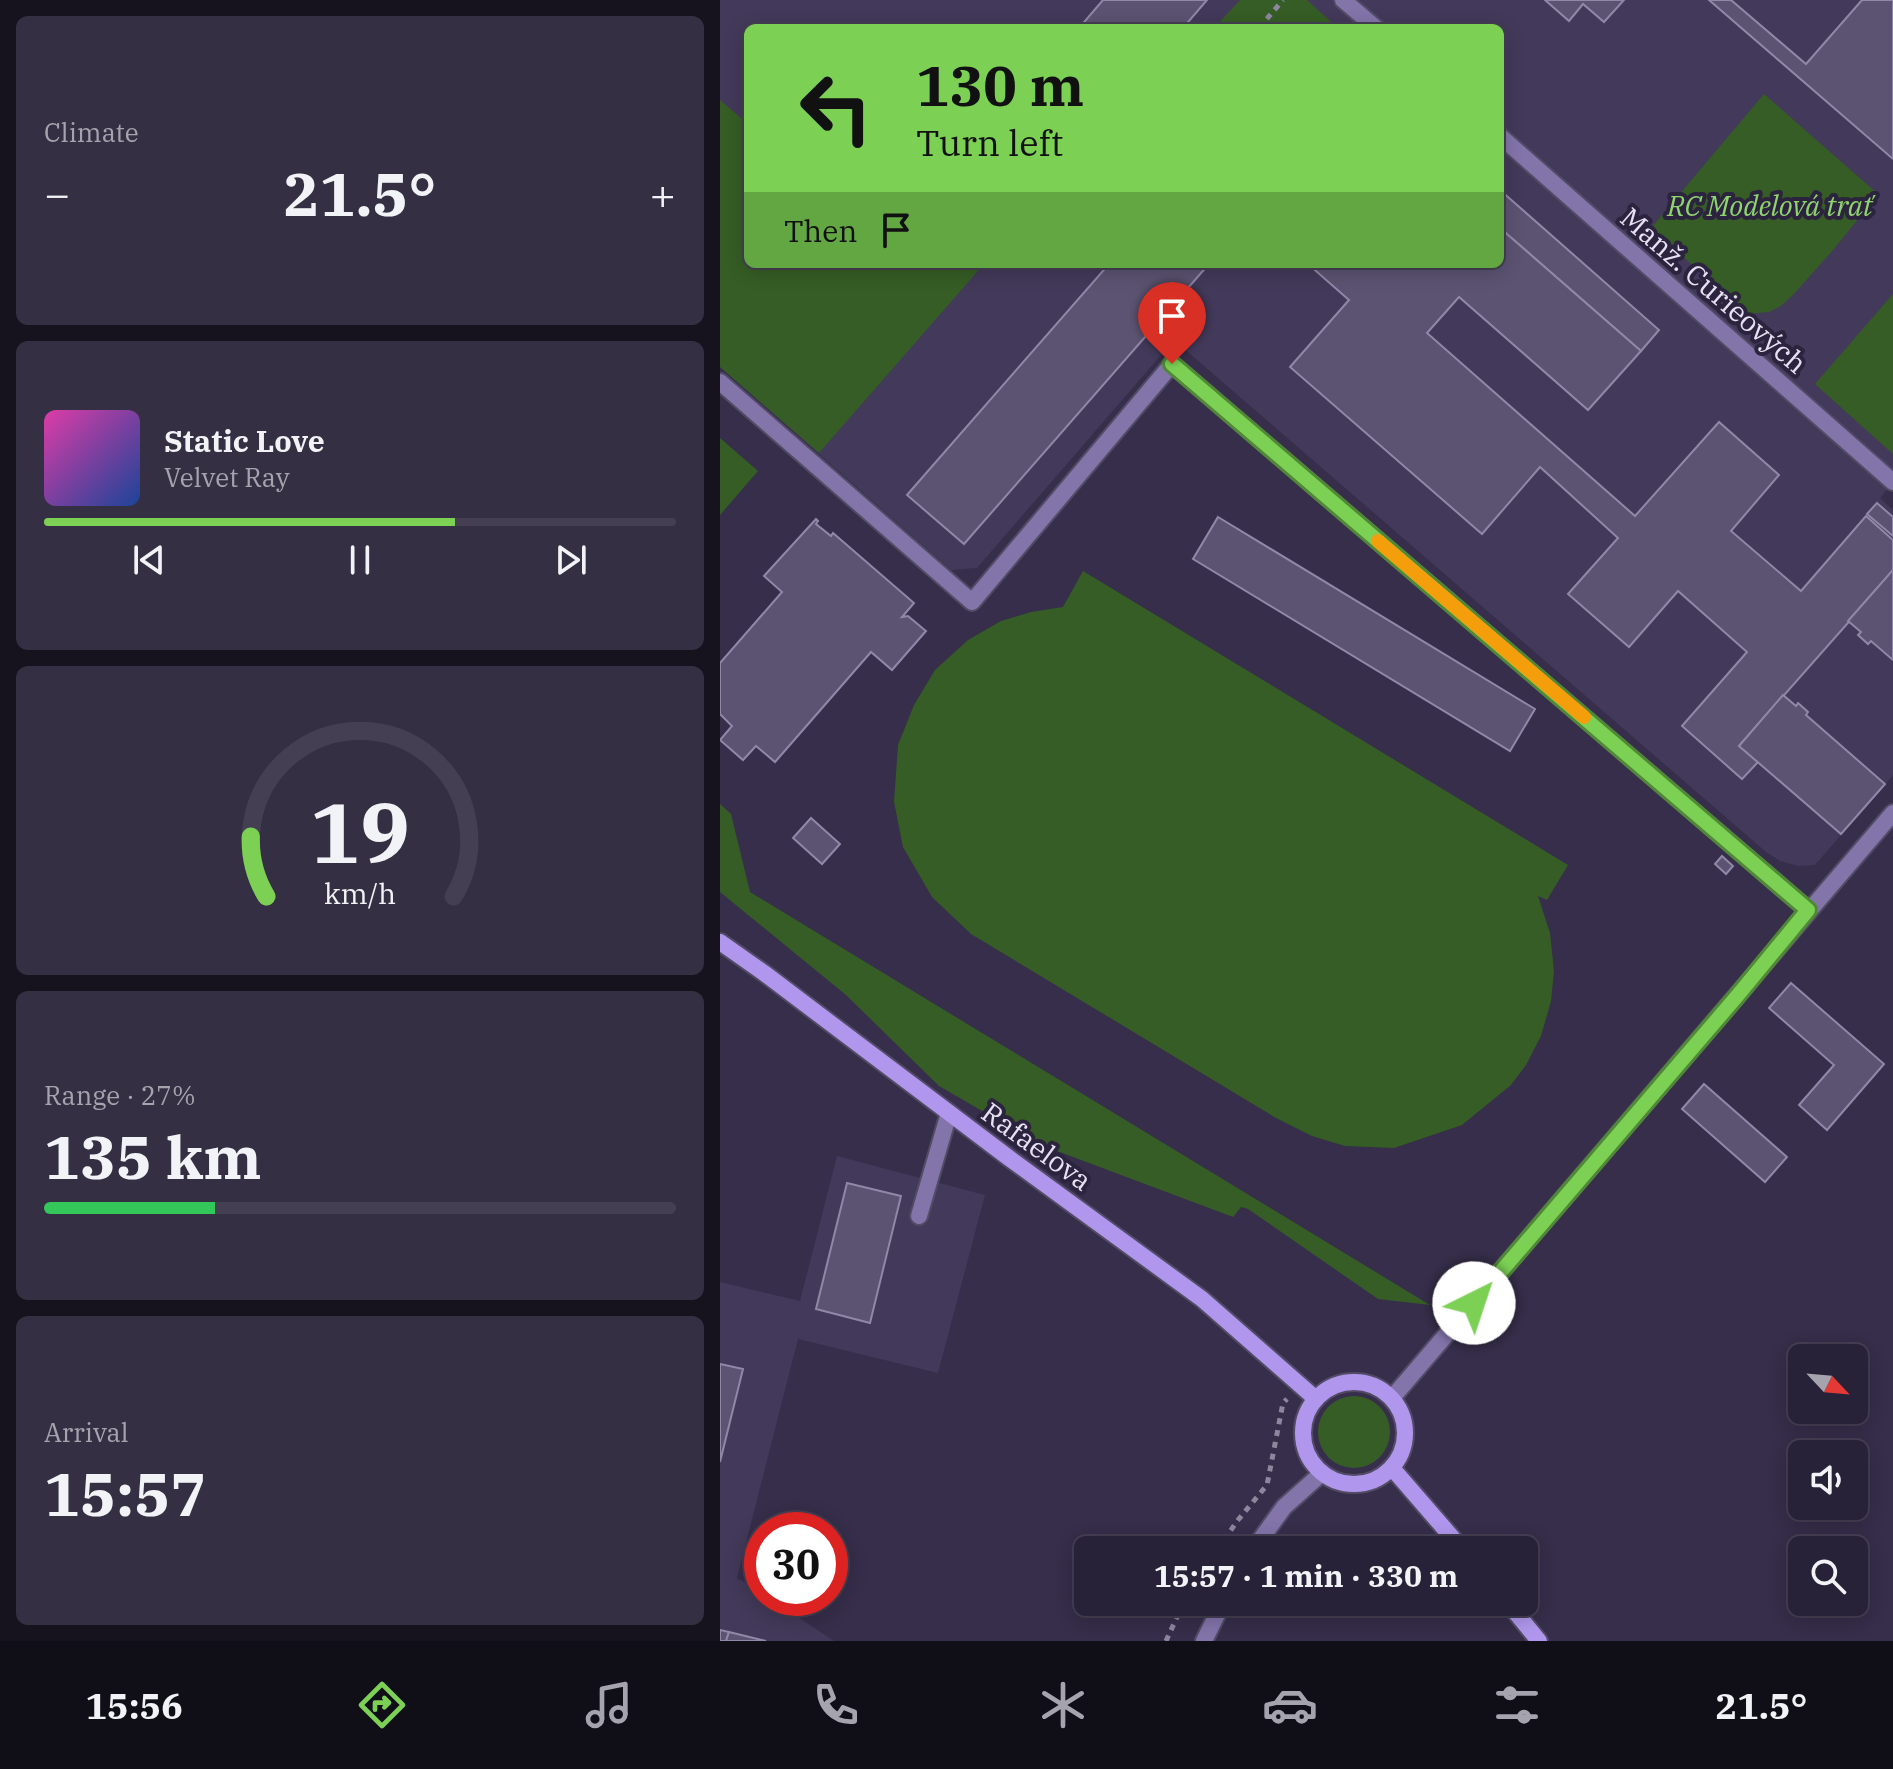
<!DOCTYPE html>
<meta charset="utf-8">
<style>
:root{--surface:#282238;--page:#342f43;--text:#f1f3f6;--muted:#a5a4ae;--line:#443f53;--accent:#7cd154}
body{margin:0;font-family:"IBM Plex Serif",serif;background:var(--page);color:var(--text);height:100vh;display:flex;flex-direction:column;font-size:30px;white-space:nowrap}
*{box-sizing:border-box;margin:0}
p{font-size:26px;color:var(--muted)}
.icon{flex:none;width:44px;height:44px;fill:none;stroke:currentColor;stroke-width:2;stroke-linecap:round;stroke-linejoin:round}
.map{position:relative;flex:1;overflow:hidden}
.side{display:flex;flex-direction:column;gap:16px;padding:16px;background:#16131f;width:720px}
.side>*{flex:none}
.banner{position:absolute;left:24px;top:24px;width:760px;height:244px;border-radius:12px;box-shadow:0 4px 20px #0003,0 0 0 2px var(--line);background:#7cd154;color:#111;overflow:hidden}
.needle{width:52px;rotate:116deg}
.tools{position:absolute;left:1068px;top:1344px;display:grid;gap:16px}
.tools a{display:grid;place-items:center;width:80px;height:80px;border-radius:12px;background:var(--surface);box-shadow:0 4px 20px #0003,0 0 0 2px var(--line);font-size:40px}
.speed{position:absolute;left:24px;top:1512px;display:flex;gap:16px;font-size:40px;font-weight:700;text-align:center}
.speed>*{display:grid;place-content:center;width:104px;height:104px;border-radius:50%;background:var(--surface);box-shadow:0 4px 20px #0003,0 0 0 2px var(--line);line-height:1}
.speed .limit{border:12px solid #d22;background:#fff;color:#111}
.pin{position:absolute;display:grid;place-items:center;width:68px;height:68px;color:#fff;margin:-82px -34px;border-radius:50% 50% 50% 0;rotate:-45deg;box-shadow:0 0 8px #0007}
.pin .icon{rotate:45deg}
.me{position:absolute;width:88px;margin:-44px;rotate:41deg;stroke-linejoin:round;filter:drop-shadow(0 0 6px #0008)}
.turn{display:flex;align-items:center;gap:28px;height:168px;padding:0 40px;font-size:36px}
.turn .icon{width:104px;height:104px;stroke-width:2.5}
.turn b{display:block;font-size:56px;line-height:68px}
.then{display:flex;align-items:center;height:76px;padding:0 40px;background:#0003;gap:16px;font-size:30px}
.big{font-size:60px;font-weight:800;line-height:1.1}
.side .tile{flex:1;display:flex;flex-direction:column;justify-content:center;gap:12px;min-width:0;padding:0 28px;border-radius:12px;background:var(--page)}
.side .dial{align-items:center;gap:0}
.dial svg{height:208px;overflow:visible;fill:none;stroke:var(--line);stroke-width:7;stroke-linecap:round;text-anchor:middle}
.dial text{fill:var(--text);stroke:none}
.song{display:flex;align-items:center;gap:24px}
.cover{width:96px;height:96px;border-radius:12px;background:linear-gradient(135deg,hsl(320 70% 55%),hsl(220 70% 35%))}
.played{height:8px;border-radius:4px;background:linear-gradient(90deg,var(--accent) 65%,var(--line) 65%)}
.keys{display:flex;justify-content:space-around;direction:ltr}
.heat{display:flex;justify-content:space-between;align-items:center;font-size:44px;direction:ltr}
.charge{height:12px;border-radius:6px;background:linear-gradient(90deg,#34c759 27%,var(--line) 0)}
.trip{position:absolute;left:354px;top:1536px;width:464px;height:80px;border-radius:12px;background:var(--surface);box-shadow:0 4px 20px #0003,0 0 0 2px var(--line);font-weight:800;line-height:80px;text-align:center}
.dock{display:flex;height:128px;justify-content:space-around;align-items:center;background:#100e16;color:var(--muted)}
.dock .icon{width:56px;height:56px}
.dock .active{color:var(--accent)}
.dock b{font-size:36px;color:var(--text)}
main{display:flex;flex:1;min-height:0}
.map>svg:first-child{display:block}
</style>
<main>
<section class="side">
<div class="tile"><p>Climate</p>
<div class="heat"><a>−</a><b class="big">21.5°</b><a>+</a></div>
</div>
<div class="tile">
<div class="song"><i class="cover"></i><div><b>Static Love</b><p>Velvet Ray</p></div></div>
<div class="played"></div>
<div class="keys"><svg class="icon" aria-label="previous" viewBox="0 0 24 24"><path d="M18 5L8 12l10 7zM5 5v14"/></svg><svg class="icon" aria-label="pause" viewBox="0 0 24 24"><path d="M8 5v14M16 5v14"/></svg><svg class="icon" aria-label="next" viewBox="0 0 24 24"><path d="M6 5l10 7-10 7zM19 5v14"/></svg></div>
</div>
<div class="tile dial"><svg viewBox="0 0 100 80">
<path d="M14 69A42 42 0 1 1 86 69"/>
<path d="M14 69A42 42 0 0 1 8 46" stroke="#7cd154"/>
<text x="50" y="56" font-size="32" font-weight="700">19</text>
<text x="50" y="72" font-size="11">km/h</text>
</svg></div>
<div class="tile"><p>Range · 27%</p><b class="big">135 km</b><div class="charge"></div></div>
<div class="tile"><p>Arrival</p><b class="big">15:57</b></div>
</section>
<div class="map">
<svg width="1173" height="1641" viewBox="0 0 1173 1641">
<rect width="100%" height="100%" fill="#362e4a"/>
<g fill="#43395a" fill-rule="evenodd">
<path d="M0,0H1173V482L1160,498L1173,510V775L1095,865L1078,866L1060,861L1046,852L454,340L257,568L231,570L0,367ZM28,28H780V264H28Z"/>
<polygon points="117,1156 265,1195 218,1373 78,1339 17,1578 42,1593 42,1598 49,1598 114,1641 0,1641 0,1282 80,1301"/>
</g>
<g fill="#365d25">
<polygon points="520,0 587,0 618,28 494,28"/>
<polygon points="1044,94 1158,194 1114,249 1073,295 1061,306 1049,312 1027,314 931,228"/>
<polygon points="0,100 28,124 28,264 264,264 99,453 0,367"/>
<polygon points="1173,294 1173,454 1095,384"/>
<polygon points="0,438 38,471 0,515"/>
<polygon points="363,571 848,865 827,900 818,896 830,933 834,971 831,1001 821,1036 806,1065 791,1085 742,1125 674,1148 625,1146 592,1136 556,1118 251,934 212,897 183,847 174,802 178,745 194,705 215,670 248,640 281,621 311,612 343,607"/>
<polygon points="0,804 11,814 30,892 710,1305 658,1299 528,1209 521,1207 513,1217 321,1145 219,1086 126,995 0,892"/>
<circle cx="634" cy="1432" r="36"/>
</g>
<g fill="#5b5371" stroke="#9088a8" stroke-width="2">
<polygon points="383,0 487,0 463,28 359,28"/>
<polygon points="825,0 904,0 884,22 863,4 849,21"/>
<polygon points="989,0 1011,0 1086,64 1142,0 1173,0 1173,159"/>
<polygon points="780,190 939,330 921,351 780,228"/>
<polygon points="780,228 921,351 868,410 739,297 707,333 915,516 999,422 1059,475 1011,531 1081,591 1146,516 1173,540 1173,572 1019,746 1038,762 1022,779 962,726 1027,652 958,591 909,647 848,594 898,538 820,467 762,534 570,367 629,300 588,264 780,264"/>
<polygon points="389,264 489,264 244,544 187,495"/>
<polygon points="1157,503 1173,517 1173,536 1147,514"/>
<polygon points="498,517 815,709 790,751 473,559"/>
<polygon points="96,519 98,521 96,524 111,536 113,533 194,603 182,617 188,616 206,631 172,670 151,652 55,762 36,746 23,760 0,740 12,726 0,714 0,663 62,592 44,576"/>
<polygon points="1172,571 1173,572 1173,660 1151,641 1148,644 1138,635 1141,632 1128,621"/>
<polygon points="1063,695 1076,706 1078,703 1088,712 1086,715 1165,784 1121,834 1019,746"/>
<polygon points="91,818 120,844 102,864 73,838"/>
<polygon points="1002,856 1013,866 1006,874 995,864"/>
<polygon points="1071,983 1164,1064 1107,1130 1079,1105 1114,1065 1049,1008"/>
<polygon points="984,1084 1067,1157 1045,1182 962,1109"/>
<polygon points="127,1183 181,1196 150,1323 96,1309"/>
<polygon points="0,1364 23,1369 0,1462"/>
<polygon points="0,1630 9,1632 6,1641 0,1641"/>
<polygon points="9,1632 46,1641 6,1641"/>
</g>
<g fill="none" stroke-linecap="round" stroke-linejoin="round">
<defs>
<g id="service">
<polyline points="0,382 252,602 452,364 1088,910"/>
<polyline points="199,1216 229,1113"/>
</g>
<g id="minor">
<polyline points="623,0 656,28"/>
<polyline points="780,136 1173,482"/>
<polyline points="672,1398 1173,813"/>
<polyline points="533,1550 564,1507 602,1473"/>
<polyline points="484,1641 503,1602"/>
</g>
<g id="secondary">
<polyline points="0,942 44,973 289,1158 482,1299 596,1399"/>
<circle cx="634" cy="1433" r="51"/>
<polyline points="672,1468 743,1550"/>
<polyline points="787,1602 819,1641"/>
</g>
</defs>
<use href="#service" stroke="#524b65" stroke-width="20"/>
<use href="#minor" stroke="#524b65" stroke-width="20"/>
<use href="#secondary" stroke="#524b65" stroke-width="20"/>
<g stroke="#8d879e" stroke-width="5" stroke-dasharray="6 6" stroke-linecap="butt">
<polyline points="539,28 563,0"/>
<polyline points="497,1550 518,1520 547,1485 563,1403 567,1399"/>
<polyline points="446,1641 464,1602"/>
</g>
<use href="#service" stroke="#8374aa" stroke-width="16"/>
<use href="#minor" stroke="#8374aa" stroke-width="16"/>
<use href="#secondary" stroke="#b097ed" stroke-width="16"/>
</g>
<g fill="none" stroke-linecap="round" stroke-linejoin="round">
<defs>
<polyline id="route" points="452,364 1088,910 1018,995 754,1303"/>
</defs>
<use href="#route" stroke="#518837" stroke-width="20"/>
<use href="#route" stroke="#7cd154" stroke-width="14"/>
<polyline stroke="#f59e0b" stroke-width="14" points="658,541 864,717"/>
</g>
<g text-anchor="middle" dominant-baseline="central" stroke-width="8" stroke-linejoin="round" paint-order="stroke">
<g font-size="28" font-style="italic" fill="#8ed56e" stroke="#2c243f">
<text x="1050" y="205">RC Modelová trať</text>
</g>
<g font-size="28" fill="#e6e2f4" stroke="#2c243f">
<text transform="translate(994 290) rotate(41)">Manž. Curieových</text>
<text transform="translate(317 1146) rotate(36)">Rafaelova</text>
</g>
</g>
</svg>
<div class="tools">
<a><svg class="needle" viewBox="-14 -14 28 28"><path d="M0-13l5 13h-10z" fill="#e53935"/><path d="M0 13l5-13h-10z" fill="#a5a4ae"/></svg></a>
<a><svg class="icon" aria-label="sound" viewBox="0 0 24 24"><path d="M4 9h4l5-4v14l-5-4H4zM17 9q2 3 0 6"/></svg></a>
<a><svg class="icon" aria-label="search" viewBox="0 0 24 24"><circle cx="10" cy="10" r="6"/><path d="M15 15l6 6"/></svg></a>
</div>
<div class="speed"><div class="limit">30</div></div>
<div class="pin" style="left:452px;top:364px;background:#d93025"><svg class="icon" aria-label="arrive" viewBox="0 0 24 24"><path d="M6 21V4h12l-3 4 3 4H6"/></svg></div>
<svg class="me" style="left:754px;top:1303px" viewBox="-20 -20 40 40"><circle r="19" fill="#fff"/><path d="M0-13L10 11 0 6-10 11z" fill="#7cd154"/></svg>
<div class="trip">15:57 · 1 min · 330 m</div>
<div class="banner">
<div class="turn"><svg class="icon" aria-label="left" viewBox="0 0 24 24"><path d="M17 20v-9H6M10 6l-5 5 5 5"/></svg><div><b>130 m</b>Turn left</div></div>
<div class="then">Then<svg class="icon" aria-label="arrive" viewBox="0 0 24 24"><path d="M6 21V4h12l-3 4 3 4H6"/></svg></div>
</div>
</div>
</main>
<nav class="dock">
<b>15:56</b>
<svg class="icon active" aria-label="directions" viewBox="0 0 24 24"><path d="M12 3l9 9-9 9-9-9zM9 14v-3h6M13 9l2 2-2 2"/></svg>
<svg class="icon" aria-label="music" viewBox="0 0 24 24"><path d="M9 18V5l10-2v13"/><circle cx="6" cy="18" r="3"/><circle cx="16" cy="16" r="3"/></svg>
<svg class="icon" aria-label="phone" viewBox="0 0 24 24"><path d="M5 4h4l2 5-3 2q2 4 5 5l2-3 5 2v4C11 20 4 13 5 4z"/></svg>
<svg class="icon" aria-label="climate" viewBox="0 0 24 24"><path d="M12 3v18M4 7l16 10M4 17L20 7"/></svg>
<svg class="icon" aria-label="car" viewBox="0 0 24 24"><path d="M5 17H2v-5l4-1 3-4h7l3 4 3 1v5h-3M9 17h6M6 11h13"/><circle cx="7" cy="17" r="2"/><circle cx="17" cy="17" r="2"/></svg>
<svg class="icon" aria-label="filters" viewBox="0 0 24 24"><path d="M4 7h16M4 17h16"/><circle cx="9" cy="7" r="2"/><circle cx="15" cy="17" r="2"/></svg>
<b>21.5°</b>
</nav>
